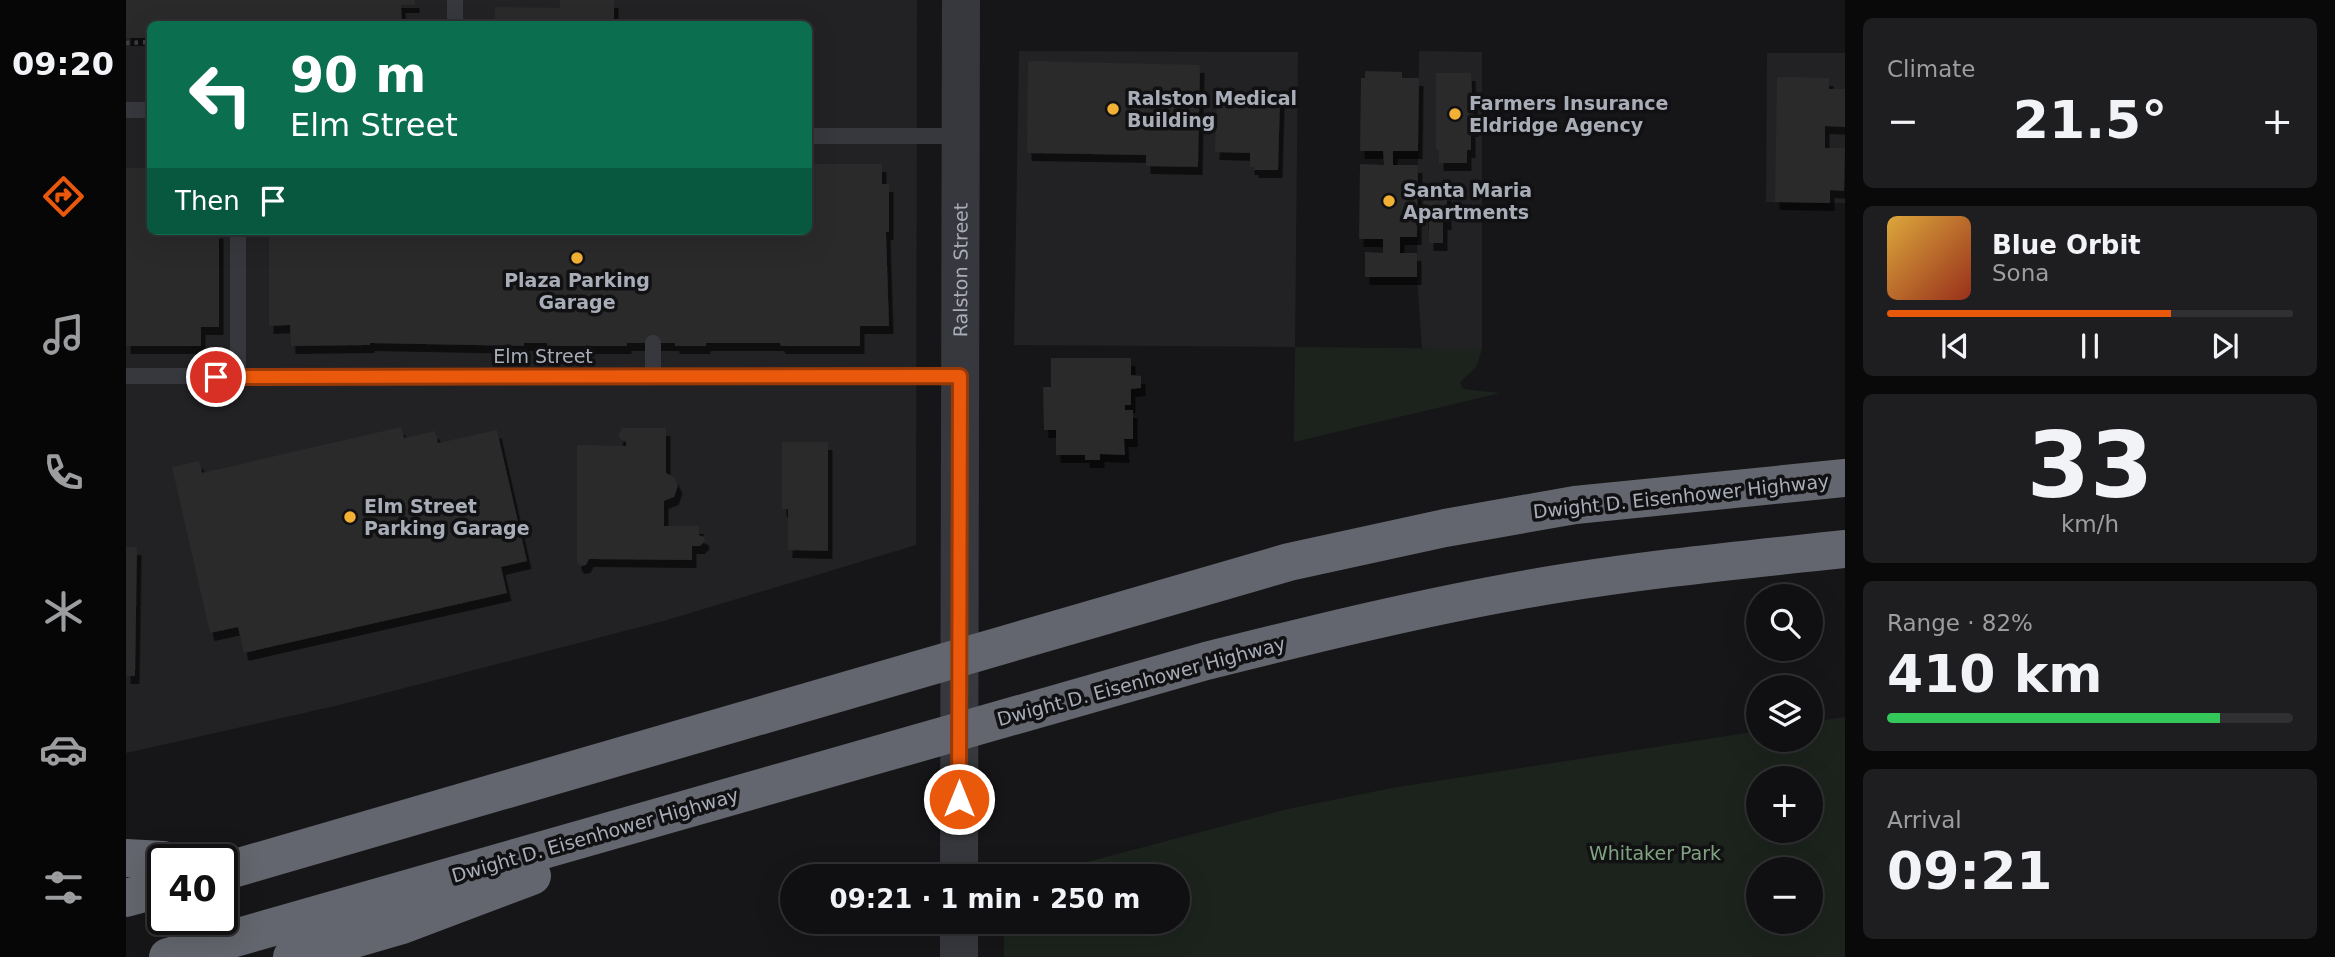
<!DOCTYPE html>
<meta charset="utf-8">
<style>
:root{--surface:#101012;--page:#1e1e20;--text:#f1f3f6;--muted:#9c9d9f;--line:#303032;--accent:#ea580c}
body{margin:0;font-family:"DejaVu Sans",sans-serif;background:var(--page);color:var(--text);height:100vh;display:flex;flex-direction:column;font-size:26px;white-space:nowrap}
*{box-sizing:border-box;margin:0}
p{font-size:23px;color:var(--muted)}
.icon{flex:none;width:38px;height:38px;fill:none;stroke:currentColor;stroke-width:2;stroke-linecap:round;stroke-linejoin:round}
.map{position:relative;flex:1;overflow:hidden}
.panel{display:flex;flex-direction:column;gap:18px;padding:18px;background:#09090a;width:490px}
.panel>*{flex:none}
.guide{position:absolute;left:21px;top:21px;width:665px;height:214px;border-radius:10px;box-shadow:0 7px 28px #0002,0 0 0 2px var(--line);background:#0b6e4f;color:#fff;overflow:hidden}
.buttons{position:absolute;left:1620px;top:584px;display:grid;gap:14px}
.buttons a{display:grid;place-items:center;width:77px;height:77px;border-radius:50%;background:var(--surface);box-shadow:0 7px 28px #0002,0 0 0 2px var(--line);font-size:35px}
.speed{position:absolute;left:21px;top:844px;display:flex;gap:14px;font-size:35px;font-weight:700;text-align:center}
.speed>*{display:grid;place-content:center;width:91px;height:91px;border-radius:50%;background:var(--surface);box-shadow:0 7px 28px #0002,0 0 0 2px var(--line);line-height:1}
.speed .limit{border:4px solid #111;border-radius:10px;background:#fff;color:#111}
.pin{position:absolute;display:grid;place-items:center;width:60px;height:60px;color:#fff;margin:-30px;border:4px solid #fff;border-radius:50%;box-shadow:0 2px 7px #0007}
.me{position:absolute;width:77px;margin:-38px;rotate:0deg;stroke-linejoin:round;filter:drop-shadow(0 0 5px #0008)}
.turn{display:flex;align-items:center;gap:24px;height:147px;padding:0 28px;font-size:32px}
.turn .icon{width:91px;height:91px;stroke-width:2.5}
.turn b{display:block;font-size:49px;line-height:60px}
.then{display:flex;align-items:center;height:66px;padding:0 28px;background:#0003;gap:14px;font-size:26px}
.big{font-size:52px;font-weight:800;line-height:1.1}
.panel .card{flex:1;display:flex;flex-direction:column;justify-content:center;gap:10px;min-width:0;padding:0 24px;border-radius:10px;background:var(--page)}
.panel .dial{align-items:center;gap:0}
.dial b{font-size:91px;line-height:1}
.song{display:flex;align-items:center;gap:21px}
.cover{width:84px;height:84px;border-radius:10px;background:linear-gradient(135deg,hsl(40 70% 55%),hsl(10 70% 35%))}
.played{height:7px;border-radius:4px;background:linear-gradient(90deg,var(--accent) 70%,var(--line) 70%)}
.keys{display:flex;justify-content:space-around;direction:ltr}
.heat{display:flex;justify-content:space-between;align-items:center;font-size:38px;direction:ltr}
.charge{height:10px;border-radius:5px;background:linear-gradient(90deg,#34c759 82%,var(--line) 0)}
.trip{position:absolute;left:654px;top:864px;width:410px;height:70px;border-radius:35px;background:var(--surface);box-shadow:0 7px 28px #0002,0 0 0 2px var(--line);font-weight:800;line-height:70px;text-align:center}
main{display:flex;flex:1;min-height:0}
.tabs{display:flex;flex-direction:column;width:126px;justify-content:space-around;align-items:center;background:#060607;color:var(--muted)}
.tabs .icon{width:49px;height:49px}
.tabs .active{color:var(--accent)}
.tabs b{font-size:32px;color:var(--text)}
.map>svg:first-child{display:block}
</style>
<main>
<nav class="tabs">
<b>09:20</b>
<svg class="icon active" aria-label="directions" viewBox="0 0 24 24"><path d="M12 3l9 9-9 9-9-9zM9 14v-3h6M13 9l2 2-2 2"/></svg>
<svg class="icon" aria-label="music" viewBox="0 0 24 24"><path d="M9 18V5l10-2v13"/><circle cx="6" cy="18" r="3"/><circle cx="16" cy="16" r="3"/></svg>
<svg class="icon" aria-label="phone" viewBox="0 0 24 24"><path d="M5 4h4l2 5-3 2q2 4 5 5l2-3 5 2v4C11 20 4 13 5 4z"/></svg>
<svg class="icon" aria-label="climate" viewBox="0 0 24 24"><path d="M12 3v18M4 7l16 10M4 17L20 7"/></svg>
<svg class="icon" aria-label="car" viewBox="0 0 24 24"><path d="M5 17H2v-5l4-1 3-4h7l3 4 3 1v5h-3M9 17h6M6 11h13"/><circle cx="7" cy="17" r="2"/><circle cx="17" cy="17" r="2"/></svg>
<svg class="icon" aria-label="filters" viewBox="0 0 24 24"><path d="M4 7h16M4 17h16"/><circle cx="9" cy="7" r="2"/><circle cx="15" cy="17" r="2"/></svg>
</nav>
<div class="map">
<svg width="1719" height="957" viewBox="0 0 1719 957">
<defs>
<filter id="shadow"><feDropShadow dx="4.5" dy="8" stdDeviation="0" flood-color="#0009"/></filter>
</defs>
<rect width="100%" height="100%" fill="#161618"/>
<g fill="#222225" fill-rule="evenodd">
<path d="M0,0H791L790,545L541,620L209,706L0,753ZM24,24H682V231H24Z"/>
<polygon points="893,51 1172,52 1169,347 888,345"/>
<polygon points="1293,51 1356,52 1356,349 1296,349 1291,277"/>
<polygon points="1641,53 1719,53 1719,203 1640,202"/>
</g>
<g fill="#1c231d" fill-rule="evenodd">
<polygon points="1169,347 1356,349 1350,367 1334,382 1337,389 1374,393 1168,442"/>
<path d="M1719,717V957H878V922H1052V877H904L1162,809L1266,788L1633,731V740H1685V722ZM1633,779H1685V831H1633ZM1633,870H1685V922H1633Z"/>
</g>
<g fill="#29292c" filter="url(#shadow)">
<polygon points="0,0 289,0 289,5 275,5 276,24 24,24 24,38 0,38"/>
<polygon points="434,0 488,0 488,24 369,24 369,7 434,8"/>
<polygon points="902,61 1074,65 1072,167 1020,166 1020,155 901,153"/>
<polygon points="1239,71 1276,72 1276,78 1293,78 1292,151 1267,151 1267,165 1292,165 1291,237 1274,237 1274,253 1291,253 1291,277 1239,277 1239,252 1257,253 1257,239 1233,239 1234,164 1258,165 1257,151 1234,151 1235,78 1239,78"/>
<polygon points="1310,73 1345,73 1348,129 1345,129 1345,150 1341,150 1341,163 1313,163 1313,150 1310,150"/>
<polygon points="1651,77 1703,78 1703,89 1719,89 1719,127 1699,126 1699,148 1719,148 1718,191 1704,190 1704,203 1649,202"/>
<polygon points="1091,94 1134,95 1134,100 1154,100 1152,170 1128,170 1128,167 1124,167 1124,153 1089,152"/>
<polygon points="682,164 756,164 756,184 763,184 763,232 760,232 763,326 734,326 734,346 655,346 654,343 580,343 580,346 549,346 549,343 501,343 501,346 421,346 421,343 398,343 398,346 244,343 244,345 165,346 164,325 143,326 143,237 145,237 145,231 682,231"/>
<polygon points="0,168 24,168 24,231 93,231 93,327 75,327 75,346 0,346"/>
<polygon points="1298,193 1321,193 1321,222 1317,222 1317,243 1303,243 1303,222 1298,222"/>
<polygon points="925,358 1005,358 1005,375 1015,376 1015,388 1005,389 1005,405 999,405 999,410 1007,410 1007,439 998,439 999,455 974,454 974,460 959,460 959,455 930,455 930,430 918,430 917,387 925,387"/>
<polygon points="275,427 278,438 309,431 312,443 371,430 401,561 375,567 381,593 118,653 112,627 84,633 46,467 73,461 76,473"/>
<polygon points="496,428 540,428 540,473 548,477 552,486 548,497 538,501 538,526 573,526 573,535 578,537 579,541 574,546 566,546 566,560 463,559 460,565 454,566 451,562 451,445 500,446 500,442 495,440 492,436"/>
<polygon points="656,442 702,442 702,551 662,550 662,509 656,509"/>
<polygon points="0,547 11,547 9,676 0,676"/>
</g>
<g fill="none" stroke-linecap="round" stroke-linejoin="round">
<polyline stroke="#3d3f44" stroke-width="4.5" stroke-dasharray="3.5 5" stroke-linecap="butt" points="0,43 24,42"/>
<g stroke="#37383d" stroke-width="16">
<polyline points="329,24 329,0"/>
<polyline points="0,110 24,110"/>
<polyline points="682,136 835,136"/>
<polyline points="112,231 112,377"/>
<polyline points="527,343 527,377"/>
<polyline points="0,376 834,376"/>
</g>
<g stroke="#37383d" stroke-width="38">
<path id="s1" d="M833,877L835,0"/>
<polyline points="833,957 833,922"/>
</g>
<g stroke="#63666e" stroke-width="38">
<polyline points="0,858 37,860"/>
<polyline points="96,872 1163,562 1319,528 1449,505 1719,478"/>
<polyline points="0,898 37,888"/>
<path d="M42,957L1080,661C1188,634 1297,607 1407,588C1511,570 1615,560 1719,549"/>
<polyline points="166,957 276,925 406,876"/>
</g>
</g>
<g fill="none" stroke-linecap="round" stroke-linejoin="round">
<defs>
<polyline id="route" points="90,377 834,376 833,799"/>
</defs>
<use href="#route" stroke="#983908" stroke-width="18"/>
<use href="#route" stroke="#ea580c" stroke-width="12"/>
</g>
<g fill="#f2b134" stroke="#111113" stroke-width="2.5">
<circle cx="987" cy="109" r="7"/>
<circle cx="1329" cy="114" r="7"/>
<circle cx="1263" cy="201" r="7"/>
<circle cx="451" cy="258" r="7"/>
<circle cx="224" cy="517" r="7"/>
</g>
<g text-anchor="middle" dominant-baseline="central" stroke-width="7" stroke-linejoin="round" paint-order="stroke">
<g font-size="19" font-weight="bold" fill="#a8adb8" stroke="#111113" text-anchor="start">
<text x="1001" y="98">Ralston Medical<tspan x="1001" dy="22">Building</tspan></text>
<text x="1343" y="103">Farmers Insurance<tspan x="1343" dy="22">Eldridge Agency</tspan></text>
<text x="1277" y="190">Santa Maria<tspan x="1277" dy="22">Apartments</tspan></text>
<text x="451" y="280" text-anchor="middle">Plaza Parking<tspan x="451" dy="22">Garage</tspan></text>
<text x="238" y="506">Elm Street<tspan x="238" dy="22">Parking Garage</tspan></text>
</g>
<g font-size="19" fill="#a8adb8" stroke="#111113">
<text stroke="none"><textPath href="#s1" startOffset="607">Ralston Street</textPath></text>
<text x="417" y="356">Elm Street</text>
<text transform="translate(1555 496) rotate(-6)">Dwight D. Eisenhower Highway</text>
<text transform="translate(1015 681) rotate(-15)">Dwight D. Eisenhower Highway</text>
<text transform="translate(469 835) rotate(-16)">Dwight D. Eisenhower Highway</text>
</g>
<g font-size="19" fill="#7fa381" stroke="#111113">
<text x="1529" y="853">Whitaker Park</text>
</g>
</g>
</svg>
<div class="buttons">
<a><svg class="icon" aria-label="search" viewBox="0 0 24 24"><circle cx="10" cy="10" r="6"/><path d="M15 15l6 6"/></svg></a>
<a><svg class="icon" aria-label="layers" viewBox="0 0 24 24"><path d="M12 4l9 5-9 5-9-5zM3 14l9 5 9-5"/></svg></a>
<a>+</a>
<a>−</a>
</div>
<div class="speed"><div class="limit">40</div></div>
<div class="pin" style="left:90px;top:377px;background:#d93025"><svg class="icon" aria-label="arrive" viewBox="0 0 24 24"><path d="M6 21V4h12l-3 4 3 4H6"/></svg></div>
<svg class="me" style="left:833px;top:799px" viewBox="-20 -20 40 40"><circle r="17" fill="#ea580c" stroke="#fff" stroke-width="3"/><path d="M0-11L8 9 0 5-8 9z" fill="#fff"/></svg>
<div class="trip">09:21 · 1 min · 250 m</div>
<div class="guide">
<div class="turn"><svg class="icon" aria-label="left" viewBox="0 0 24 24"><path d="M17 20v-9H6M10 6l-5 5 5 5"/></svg><div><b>90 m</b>Elm Street</div></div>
<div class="then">Then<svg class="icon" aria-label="arrive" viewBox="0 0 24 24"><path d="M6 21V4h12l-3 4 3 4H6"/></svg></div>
</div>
</div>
<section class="panel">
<div class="card"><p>Climate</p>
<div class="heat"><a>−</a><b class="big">21.5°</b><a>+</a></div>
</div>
<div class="card">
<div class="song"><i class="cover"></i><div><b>Blue Orbit</b><p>Sona</p></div></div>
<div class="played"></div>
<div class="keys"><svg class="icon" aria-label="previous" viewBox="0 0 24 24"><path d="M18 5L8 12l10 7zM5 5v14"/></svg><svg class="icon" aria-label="pause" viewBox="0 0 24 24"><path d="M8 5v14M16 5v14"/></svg><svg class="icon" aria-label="next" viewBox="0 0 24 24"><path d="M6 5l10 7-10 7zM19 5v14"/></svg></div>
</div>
<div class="card dial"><b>33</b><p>km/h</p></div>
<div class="card"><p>Range · 82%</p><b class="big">410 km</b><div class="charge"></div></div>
<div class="card"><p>Arrival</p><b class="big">09:21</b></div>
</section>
</main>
